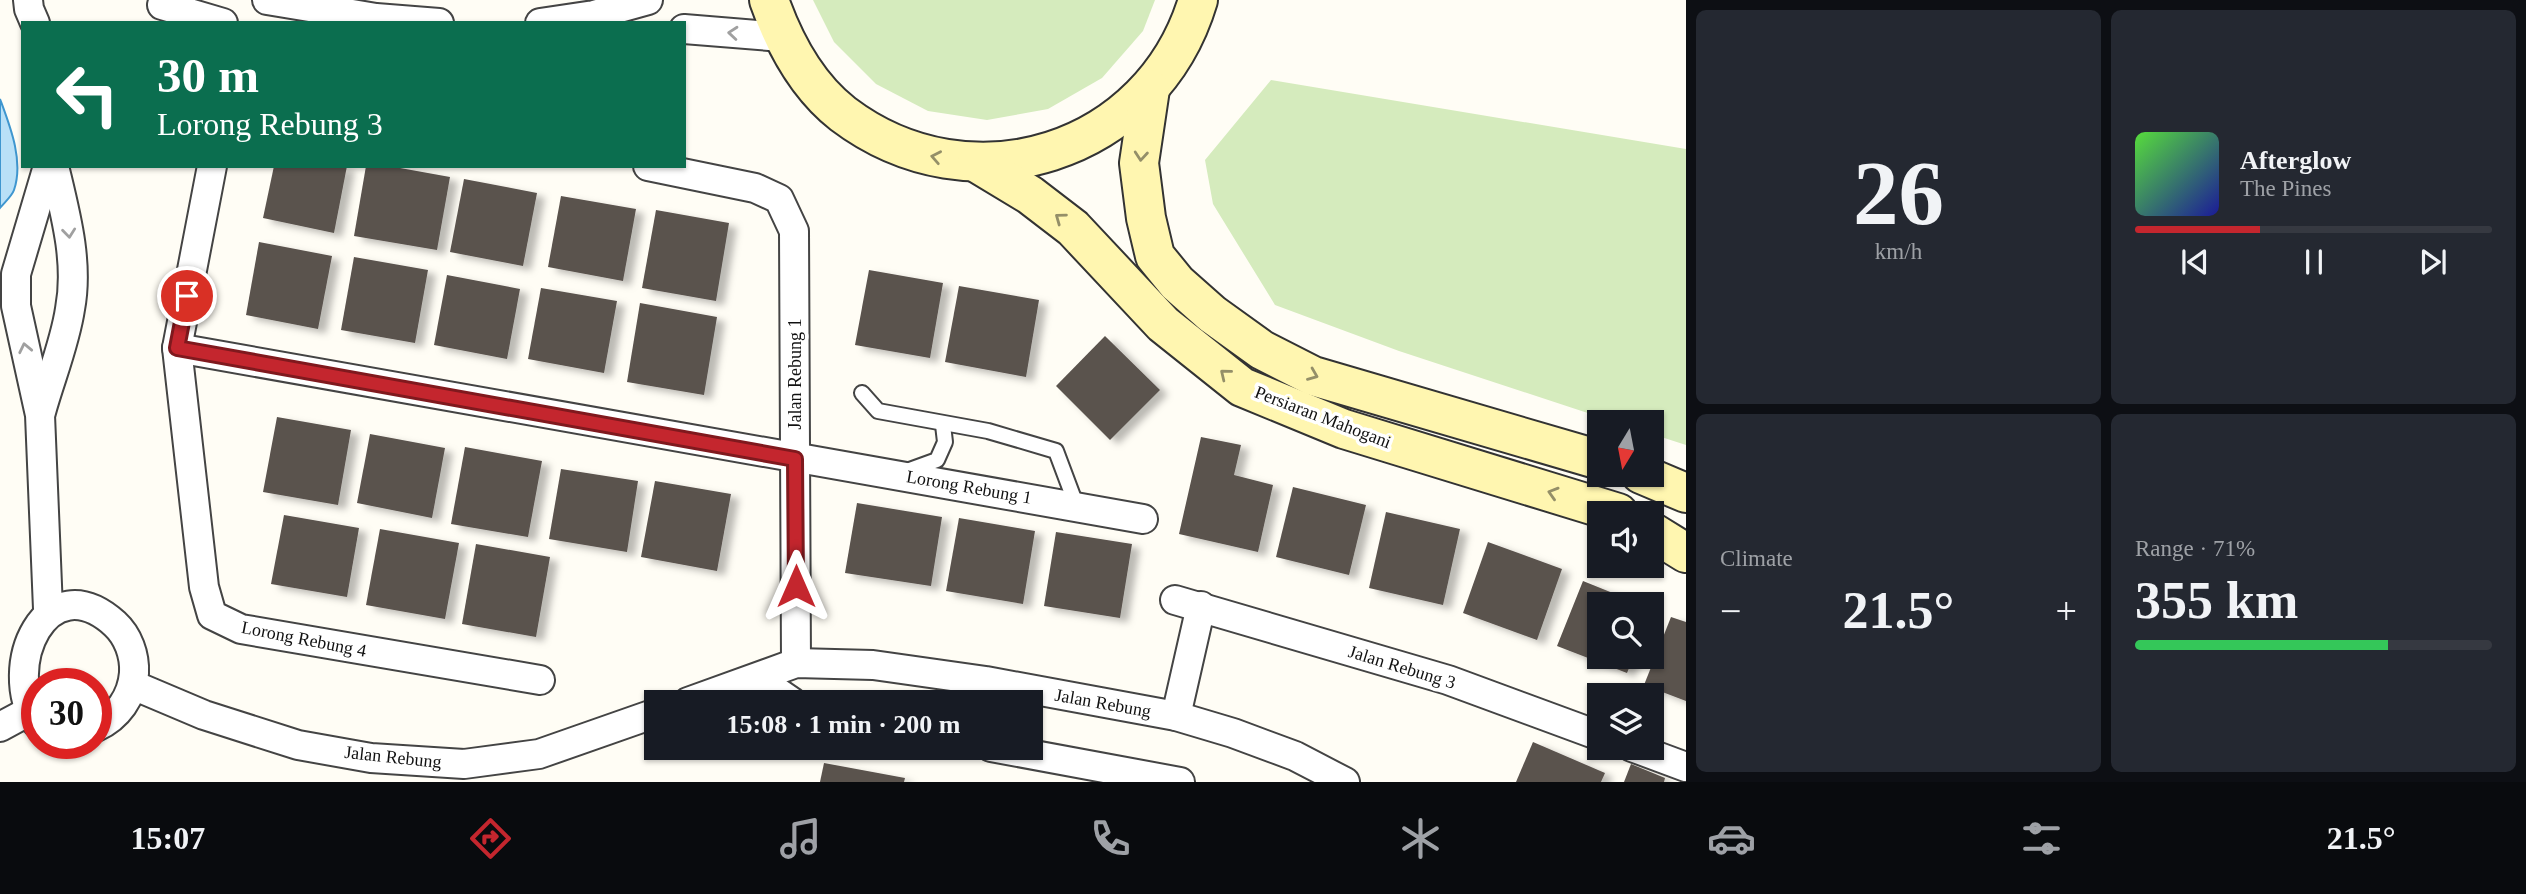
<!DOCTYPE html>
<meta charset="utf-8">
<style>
:root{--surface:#171b24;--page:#242831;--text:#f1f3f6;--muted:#9ea1a6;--line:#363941;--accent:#c4262e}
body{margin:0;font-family:Georgia,serif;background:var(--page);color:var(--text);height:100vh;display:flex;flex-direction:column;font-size:26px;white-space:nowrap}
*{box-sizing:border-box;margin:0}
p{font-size:23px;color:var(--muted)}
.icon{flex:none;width:38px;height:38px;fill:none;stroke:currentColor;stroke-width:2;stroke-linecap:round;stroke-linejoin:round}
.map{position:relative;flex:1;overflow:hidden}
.drawer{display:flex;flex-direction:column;gap:10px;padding:10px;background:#0d0f14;width:840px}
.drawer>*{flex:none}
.hud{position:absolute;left:21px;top:21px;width:665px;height:147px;border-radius:0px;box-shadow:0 2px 5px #0004;background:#0b6e4f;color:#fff;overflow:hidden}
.needle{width:46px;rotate:190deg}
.tools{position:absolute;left:1587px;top:410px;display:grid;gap:14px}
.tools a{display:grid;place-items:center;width:77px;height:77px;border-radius:0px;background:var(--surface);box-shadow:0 2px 5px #0004;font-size:35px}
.speed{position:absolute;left:21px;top:668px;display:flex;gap:14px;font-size:35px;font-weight:700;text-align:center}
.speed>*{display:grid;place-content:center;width:91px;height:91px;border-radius:50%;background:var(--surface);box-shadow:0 2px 5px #0004;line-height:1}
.speed .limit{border:10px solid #d22;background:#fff;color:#111}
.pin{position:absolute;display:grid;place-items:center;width:60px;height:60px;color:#fff;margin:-30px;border:4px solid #fff;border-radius:50%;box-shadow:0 2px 7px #0007}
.me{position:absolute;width:77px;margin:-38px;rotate:0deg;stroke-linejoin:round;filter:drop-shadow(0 0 5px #0008)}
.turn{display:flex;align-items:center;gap:24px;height:147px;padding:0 21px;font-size:32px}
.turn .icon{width:91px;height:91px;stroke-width:2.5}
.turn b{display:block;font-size:49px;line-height:60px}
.big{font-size:52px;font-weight:800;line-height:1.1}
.drawer .card{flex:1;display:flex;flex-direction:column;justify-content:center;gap:10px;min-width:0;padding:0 24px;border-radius:10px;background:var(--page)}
.drawer .dial{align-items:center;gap:0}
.dial b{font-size:91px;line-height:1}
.song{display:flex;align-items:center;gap:21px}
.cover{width:84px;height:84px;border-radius:10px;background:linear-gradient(135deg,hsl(110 70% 55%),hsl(240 70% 35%))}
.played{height:7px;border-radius:4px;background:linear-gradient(90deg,var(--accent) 35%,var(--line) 35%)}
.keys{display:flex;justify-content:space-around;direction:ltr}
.heat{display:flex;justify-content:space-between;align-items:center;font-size:38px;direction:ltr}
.charge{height:10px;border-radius:5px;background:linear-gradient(90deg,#34c759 71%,var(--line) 0)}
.drawer .tiles{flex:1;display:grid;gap:10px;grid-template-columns:repeat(2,1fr)}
.trip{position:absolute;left:644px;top:690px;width:399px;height:70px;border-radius:0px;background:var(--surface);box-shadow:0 2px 5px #0004;font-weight:800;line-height:70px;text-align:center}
.dock{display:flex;height:112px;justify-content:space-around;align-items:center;background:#090b0e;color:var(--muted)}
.dock .icon{width:49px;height:49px}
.dock .selected{color:var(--accent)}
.dock b{font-size:32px;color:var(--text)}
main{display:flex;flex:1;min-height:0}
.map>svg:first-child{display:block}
</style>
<main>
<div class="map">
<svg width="1686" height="782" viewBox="0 0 1686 782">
<defs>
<filter id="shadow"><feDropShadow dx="8" dy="4.5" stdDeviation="3.5" flood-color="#0004"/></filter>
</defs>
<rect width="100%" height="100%" fill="#fffdf5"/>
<g fill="#d5ebbd">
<polygon points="813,0 1155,0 1143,31 1102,78 1048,109 987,120 928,111 876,84 834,42"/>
<polygon points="1271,80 1686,149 1686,445 1652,434 1652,422 1615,422 1399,351 1275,305 1213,204 1205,160"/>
</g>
<path fill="#b9e0f7" stroke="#3f96cf" stroke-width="2" d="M0,99C10,126 24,161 14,190C12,196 4,203 0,208Z"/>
<g fill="#5a524d" filter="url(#shadow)">
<polygon points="274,166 347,166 334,233 263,218"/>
<polygon points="366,166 389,166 450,177 437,250 354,236"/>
<polygon points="464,179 537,193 523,266 450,252"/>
<polygon points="561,196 636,209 623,281 548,267"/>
<polygon points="656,210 729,223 716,301 642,288"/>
<polygon points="259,242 332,256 318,329 246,315"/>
<polygon points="354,257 428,270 415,343 341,330"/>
<polygon points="869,270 943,283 930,358 855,345"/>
<polygon points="447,275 520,289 507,359 434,345"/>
<polygon points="959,286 1039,300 1026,377 945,362"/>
<polygon points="541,288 617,301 604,373 528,359"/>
<polygon points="640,303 717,317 704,395 627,382"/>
<polygon points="1105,336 1160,390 1110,440 1056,386"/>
<polygon points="277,417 351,430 338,505 263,492"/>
<polygon points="370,434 445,448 432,518 357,503"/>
<polygon points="1201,437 1241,445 1234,475 1273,485 1258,552 1179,534"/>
<polygon points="465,447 542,461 528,537 451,524"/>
<polygon points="561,469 638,481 627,552 549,539"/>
<polygon points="655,481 731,494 717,571 641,557"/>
<polygon points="1293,487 1366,505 1349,575 1276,557"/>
<polygon points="857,503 942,517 931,586 845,573"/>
<polygon points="1386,512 1460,529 1443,605 1369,588"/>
<polygon points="284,515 359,528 347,597 271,584"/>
<polygon points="959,518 1035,531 1023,604 946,591"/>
<polygon points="380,529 459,543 445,619 366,605"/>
<polygon points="1056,532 1132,544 1120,618 1044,606"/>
<polygon points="1488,542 1562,569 1537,640 1463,613"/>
<polygon points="476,544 550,557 536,637 462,624"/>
<polygon points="1583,581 1640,604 1600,604 1600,656 1634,656 1627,673 1557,646"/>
<polygon points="1671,617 1686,622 1686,701 1644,685"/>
<polygon points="1533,742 1605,773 1601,782 1516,782"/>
<polygon points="824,763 905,778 904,782 820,782"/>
<polygon points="1631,764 1665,778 1664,782 1624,782"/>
</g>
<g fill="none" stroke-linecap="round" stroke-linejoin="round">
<defs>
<g id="service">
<polyline points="862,393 878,411 988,431 1056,451 1077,507"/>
<polyline points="904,472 937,460 945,442 943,425"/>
</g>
<g id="minor">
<polyline points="28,0 29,9 35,23"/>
<polyline points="267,0 376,18 439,23"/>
<polyline points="162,5 223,23"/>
<polyline points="540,23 594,15 648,0"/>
<polyline points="684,29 782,37"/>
<polyline points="212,166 177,348 204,587 212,615 241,629 540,680"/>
<polyline points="648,166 755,188 779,199 794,231 796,663"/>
<polyline points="177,348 1143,519"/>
<path d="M41,412C50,379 65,343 70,309C79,262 65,212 54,166"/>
<polyline points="1175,600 1448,680 1600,736"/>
<polyline points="48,609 40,415 16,306 16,274 48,166"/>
<polyline points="757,678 792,702"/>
<polyline points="133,685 204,715 298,745 371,758 464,764 539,754 656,713"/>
<polyline points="688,702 796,663 873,665 986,681 1176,716 1233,733 1295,756 1345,782"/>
<polyline points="1176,716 1201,606"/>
<path d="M37,723C0,668 46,562 115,624C128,636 135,655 134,673C132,697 118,717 96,727"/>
<polyline points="0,727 24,714"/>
<polyline points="991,747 1180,782"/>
<polyline points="1632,747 1686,767"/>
</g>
<g id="secondary">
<path d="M769,0C784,43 806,85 843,114C971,211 1152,154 1198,0"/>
<polyline points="1150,89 1139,163 1146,218 1155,256 1177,283 1212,314 1262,350 1313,376 1600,460"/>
<polyline points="977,163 1030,195 1073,228 1163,324 1242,387 1344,429 1618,513"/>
<polyline points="1641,474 1686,493"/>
<polyline points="1652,532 1686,553"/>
</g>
</defs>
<use href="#service" stroke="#444" stroke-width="18"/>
<use href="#minor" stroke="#444" stroke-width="32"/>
<use href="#secondary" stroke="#333" stroke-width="42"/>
<use href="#service" stroke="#fff" stroke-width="14"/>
<use href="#minor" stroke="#fff" stroke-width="28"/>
<use href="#secondary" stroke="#fff6b0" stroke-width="38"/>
</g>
<defs><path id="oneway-chevron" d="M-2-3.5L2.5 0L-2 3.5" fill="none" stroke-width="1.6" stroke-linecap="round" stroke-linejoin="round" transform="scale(1.75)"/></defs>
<g stroke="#a0a0a0">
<use href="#oneway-chevron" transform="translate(733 33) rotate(-175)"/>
<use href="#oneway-chevron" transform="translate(69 233) rotate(84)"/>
<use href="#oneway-chevron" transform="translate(25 348) rotate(-102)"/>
</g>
<g stroke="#948f68">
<use href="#oneway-chevron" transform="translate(1141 156) rotate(95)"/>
<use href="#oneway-chevron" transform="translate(936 157) rotate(-169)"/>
<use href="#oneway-chevron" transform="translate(1060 218) rotate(-144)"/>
<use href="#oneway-chevron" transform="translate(1225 374) rotate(-141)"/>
<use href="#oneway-chevron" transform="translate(1313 375) rotate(22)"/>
<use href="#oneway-chevron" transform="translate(1553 493) rotate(-163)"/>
</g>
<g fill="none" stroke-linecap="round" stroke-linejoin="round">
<defs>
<polyline id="route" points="187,296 177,348 795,459 796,586"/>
</defs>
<use href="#route" stroke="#7f191e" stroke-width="18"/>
<use href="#route" stroke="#c4262e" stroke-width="12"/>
</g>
<g text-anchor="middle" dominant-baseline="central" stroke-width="7" stroke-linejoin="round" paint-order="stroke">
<g font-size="18" fill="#111" stroke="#fff">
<text transform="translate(795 374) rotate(-90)">Jalan Rebung 1</text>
<text transform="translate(1323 417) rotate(21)">Persiaran Mahogani</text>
<text transform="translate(969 487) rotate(10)">Lorong Rebung 1</text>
<text transform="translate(304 639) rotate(11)">Lorong Rebung 4</text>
<text transform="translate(1402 667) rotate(17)">Jalan Rebung 3</text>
<text transform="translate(1103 703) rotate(10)">Jalan Rebung</text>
<text transform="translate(393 757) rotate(6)">Jalan Rebung</text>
</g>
</g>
</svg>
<div class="tools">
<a><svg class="needle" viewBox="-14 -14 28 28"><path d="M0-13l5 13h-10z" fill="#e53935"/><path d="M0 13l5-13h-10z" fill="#9ea1a6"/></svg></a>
<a><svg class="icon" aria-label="sound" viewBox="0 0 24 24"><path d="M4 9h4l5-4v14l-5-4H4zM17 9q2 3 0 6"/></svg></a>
<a><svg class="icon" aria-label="search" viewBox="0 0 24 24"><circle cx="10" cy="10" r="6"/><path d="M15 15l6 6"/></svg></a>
<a><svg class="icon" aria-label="layers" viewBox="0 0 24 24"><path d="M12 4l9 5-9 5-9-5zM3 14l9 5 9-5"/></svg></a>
</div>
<div class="speed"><div class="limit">30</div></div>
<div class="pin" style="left:187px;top:296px;background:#d93025"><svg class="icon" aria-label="arrive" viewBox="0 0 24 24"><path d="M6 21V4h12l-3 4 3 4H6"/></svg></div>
<svg class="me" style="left:796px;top:586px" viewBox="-20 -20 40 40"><path d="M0-17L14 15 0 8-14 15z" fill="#c4262e" stroke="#fff" stroke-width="4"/></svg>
<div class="trip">15:08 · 1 min · 200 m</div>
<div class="hud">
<div class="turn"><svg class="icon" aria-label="left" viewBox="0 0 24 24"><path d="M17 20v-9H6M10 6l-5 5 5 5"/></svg><div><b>30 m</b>Lorong Rebung 3</div></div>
</div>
</div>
<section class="drawer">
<div class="tiles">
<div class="card dial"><b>26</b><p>km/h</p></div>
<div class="card">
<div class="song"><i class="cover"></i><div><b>Afterglow</b><p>The Pines</p></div></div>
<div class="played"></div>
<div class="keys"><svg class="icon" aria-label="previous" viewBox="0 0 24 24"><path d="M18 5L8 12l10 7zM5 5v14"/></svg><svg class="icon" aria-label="pause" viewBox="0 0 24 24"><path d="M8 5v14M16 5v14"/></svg><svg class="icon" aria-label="next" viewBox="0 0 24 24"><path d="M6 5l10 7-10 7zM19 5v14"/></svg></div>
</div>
<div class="card"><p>Climate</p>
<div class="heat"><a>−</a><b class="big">21.5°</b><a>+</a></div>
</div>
<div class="card"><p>Range · 71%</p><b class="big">355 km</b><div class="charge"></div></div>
</div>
</section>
</main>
<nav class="dock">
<b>15:07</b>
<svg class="icon selected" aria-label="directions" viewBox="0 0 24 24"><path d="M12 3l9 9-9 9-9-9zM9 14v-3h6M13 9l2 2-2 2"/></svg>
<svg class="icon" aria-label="music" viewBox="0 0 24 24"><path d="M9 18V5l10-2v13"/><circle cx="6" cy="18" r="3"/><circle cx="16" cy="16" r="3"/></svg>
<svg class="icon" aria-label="phone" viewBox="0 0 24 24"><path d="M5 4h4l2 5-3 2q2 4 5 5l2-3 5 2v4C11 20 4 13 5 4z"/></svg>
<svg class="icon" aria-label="climate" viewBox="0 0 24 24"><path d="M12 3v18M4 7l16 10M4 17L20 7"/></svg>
<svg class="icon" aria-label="car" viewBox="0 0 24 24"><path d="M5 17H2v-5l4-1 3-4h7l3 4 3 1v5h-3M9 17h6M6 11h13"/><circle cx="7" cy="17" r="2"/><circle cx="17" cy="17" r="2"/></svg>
<svg class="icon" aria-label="filters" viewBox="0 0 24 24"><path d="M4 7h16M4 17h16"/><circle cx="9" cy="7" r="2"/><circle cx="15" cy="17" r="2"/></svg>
<b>21.5°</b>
</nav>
